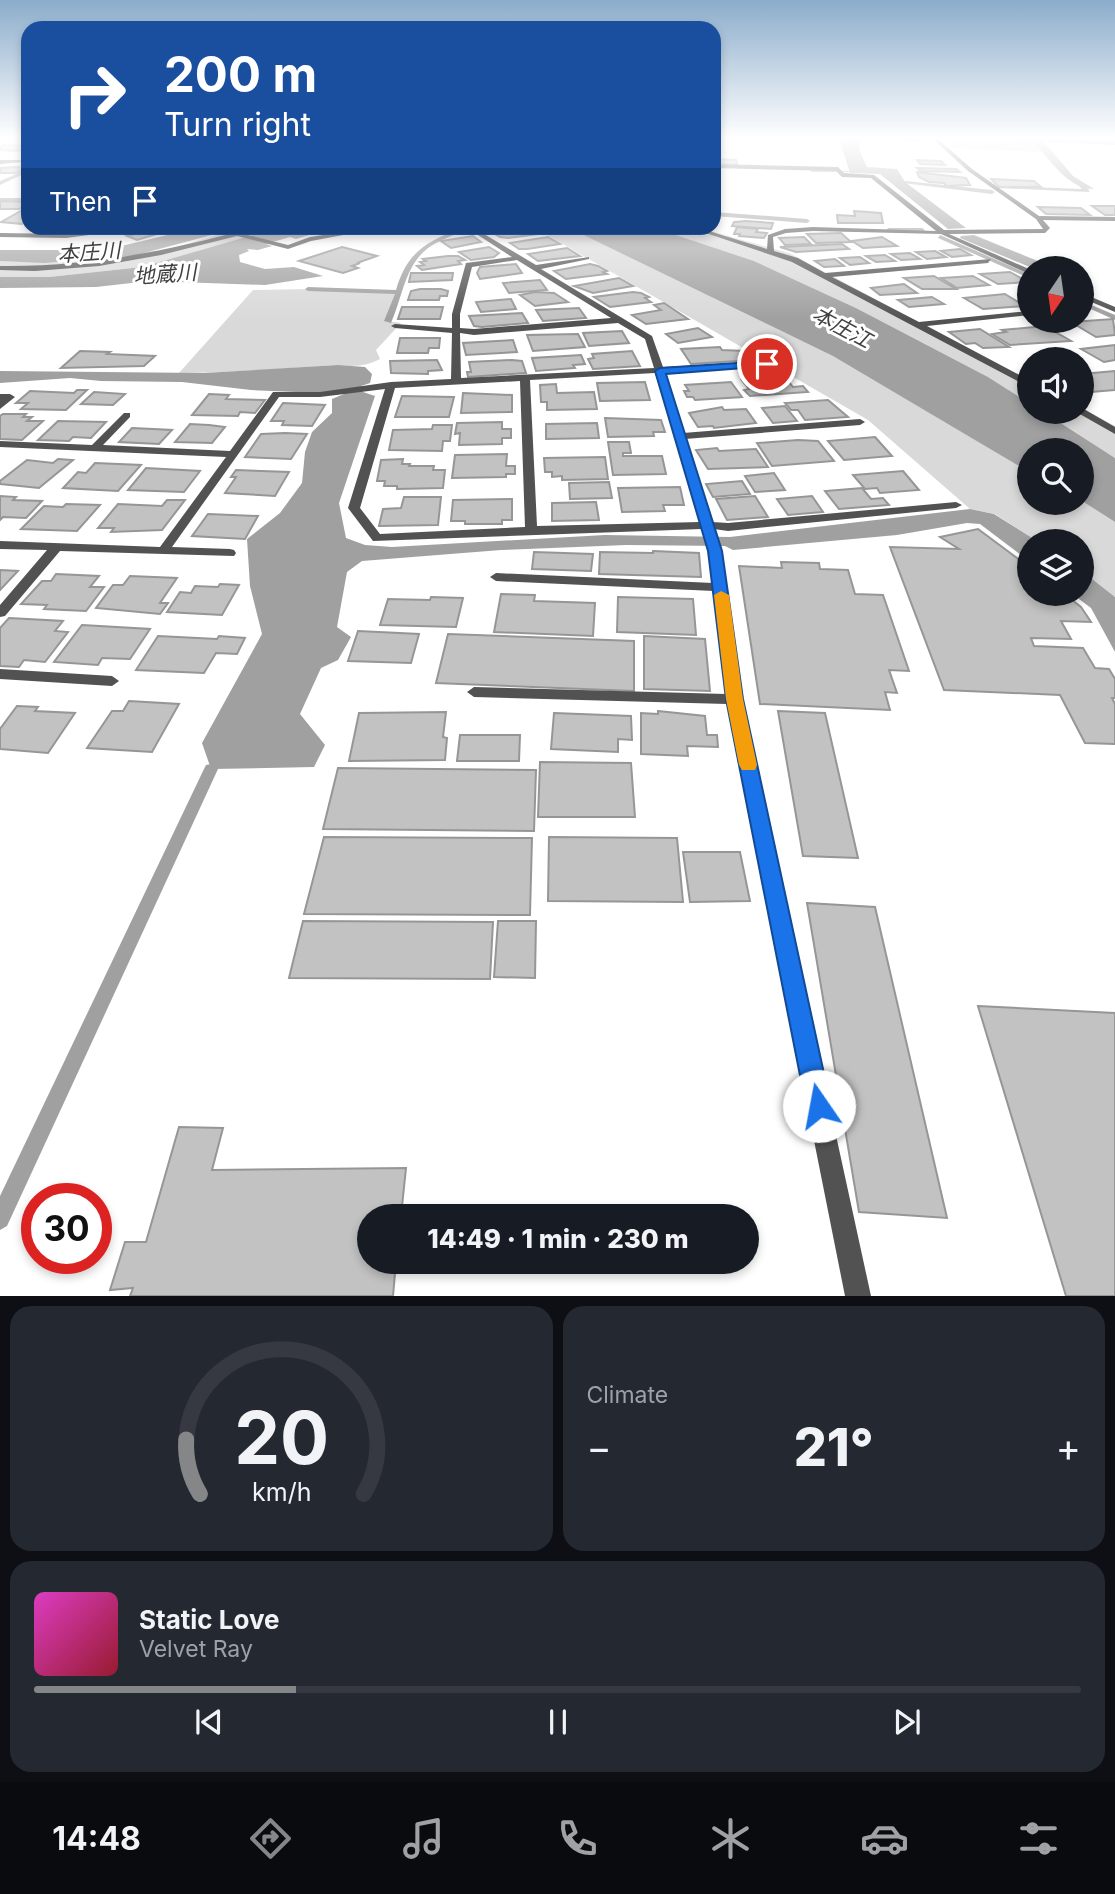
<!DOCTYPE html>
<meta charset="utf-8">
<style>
:root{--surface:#171b24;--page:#242831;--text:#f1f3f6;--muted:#9ea1a6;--line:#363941;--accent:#858687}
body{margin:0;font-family:Inter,"Noto Sans JP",sans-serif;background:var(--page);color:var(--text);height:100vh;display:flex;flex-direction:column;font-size:26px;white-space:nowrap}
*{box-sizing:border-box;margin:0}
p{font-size:23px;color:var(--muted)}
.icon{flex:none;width:38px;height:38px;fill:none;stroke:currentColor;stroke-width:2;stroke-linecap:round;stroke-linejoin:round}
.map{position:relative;height:1296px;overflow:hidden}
.sheet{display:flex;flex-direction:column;gap:10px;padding:10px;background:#0d0f14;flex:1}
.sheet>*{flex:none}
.top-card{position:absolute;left:21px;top:21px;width:700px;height:214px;border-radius:21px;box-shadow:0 4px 10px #0003;background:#1a4fa0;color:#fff;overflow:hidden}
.needle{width:46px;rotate:193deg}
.buttons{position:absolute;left:1017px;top:256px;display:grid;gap:14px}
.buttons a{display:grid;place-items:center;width:77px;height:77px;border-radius:50%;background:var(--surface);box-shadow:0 4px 10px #0003;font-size:35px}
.speed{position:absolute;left:21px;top:1183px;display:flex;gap:14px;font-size:35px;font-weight:700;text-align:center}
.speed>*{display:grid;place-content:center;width:91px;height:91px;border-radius:50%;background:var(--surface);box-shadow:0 4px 10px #0003;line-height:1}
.speed .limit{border:10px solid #d22;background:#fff;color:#111}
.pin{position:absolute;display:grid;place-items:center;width:60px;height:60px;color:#fff;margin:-30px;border:4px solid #fff;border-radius:50%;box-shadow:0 2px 7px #0007}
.me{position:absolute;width:77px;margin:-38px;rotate:348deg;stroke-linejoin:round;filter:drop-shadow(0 0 5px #0008)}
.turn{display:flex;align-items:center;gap:24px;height:147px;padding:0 28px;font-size:32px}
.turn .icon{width:91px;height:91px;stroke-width:2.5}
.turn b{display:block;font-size:49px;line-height:60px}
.then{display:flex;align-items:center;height:66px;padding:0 28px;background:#0003;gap:14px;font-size:26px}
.big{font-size:52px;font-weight:800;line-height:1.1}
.sheet .widget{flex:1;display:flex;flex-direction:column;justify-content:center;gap:10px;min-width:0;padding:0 24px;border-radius:21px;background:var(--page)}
.sheet .dial{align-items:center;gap:0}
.dial svg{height:182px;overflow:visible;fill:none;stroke:var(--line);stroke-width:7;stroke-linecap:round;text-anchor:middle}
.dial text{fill:var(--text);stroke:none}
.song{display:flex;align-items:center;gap:21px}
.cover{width:84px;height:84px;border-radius:10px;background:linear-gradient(135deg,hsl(310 70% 55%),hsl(350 70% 35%))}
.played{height:7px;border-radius:4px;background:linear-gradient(90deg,var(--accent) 25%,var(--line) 25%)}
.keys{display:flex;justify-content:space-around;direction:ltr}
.heat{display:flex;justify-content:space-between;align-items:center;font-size:38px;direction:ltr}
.sheet .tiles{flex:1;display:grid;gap:10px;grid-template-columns:1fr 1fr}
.widget:last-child{grid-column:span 2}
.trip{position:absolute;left:357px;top:1204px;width:402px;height:70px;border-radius:35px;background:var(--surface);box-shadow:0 4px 10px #0003;font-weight:800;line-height:70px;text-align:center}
.tab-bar{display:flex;height:112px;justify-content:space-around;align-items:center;background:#090b0e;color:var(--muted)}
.tab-bar .icon{width:49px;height:49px}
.tab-bar .selected{color:var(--accent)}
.tab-bar b{font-size:32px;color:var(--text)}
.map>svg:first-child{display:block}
</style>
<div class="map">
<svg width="1115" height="1296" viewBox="0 0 1115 1296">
<rect width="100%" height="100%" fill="#fff"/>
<g fill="#d9d9d9">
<polygon points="977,139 1032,139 1043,152 953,148 947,141"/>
<path d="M238,228H277L142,267L49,277H0V261C54,262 107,263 161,251C187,245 212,236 238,228Z"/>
<polygon points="535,228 569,228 834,356 1029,472 1029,502 1082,501 1115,522 1115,597 1082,571 1082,541 1037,541 995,514 970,509 868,420"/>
<polygon points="655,228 700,228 789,253 1029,381 1029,403 988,377 856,308 754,261"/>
<path d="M310,289L396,291L387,321L401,323L376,350L380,359C359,370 345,364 322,366C274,369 227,373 179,373L253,290Z"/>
<polygon points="1082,408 1115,426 1115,458 1042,411 1082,411"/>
</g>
<g fill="#a0a0a0">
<polygon points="839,139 882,139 859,140 860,152 867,167 897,169 905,182 966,228 948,229 880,174 850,173"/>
<path d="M1010,139L1115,140V145L1044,142L1073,176L1094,189C1067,189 1049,158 1032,140Z"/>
<polygon points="197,228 238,228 133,256 44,263 0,261 0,250 59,250 117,247"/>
<polygon points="277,228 332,228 296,239 290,237 266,244 272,246 258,250 247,249 249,251 239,255 240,262 265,269 294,267 323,276 265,285 149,281 96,287 0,288 0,277 49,277 142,267"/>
<polygon points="569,228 655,228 754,261 856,308 988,377 1029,403 1029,411 1042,411 1115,458 1115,522 1082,501 1082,450 1029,450 1029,472 833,356"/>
<polygon points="974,235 1055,268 1032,268 960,238 961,236"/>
<polygon points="338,365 365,367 372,374 370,383 361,386 363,392 375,396 339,503 346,538 365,545 392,547 605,535 730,537 970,509 994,514 1037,541 1029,541 1029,561 980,524 967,523 897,535 733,550 725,546 626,545 501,550 362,561 347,572 337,627 351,637 338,660 321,668 300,714 325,745 314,767 211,769 202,743 262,634 250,586 247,539 280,513 302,483 305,452 312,432 332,413 332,399 344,394 251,390 182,382 101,381 70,378 0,383 0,371 204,373"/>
<polygon points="1082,571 1115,597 1115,652 1091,608 1071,593 1082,593"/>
</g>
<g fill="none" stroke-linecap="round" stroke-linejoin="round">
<g fill="#a0a0a0" fill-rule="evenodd">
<polygon points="881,139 924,139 916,142"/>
<polygon points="28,169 28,172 0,185 0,181"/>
<polygon points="810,170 850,171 852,172 812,172"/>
<polygon points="1072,179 1076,179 1089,190 1089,192 997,188 1000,186 1082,189"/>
<polygon points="905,181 992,190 995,192 992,194 903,183"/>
<rect x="0" y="198" width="28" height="4"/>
<polygon points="714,212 807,219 810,221 807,223 714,216"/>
<path d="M461,228L466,229C455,235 442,239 431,246C405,263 403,296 391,323L384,321L395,294L308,291L305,289L308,287L396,290C407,252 426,242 461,228Z"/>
<polygon points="888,228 922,228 925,230 922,232 886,231"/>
<polygon points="940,235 1029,274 1029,278 938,238"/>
<polygon points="1082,301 1115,315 1115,320 1082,305"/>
<polygon points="211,764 216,765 218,769 7,1226 0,1230 0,1196 204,769 206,765"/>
</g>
</g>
<g fill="#c2c2c2" stroke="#969696" stroke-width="2">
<polygon points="3,145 28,146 28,147 18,151 0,150"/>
<polygon points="714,159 736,160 737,165 714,164"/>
<polygon points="917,160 941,161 945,165 920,164"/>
<polygon points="15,167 28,168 16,173 0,173 1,168"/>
<polygon points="917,168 956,169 960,172 921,171"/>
<polygon points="917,172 966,178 970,185 946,186 944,183 929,182 919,177"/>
<polygon points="991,179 1034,181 1041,187 999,187"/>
<polygon points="0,201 28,202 28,204 19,209 0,209"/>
<polygon points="1092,206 1115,206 1115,215 1105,215"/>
<polygon points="28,207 28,220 22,224 1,222"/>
<polygon points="1038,207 1081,208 1090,215 1046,214"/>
<polygon points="854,211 881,213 883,223 838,223 837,215 855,216"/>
<polygon points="746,221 773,223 771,229 732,226 734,222"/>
<polygon points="737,227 758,229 756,232 767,233 764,238 739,236 740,234 734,234"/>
<polygon points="513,228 529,228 539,234 508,238 500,237 490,231"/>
<polygon points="147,231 157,234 137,240 127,236"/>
<polygon points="841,233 851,242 816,243 807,234"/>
<polygon points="473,236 481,242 451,248 441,241"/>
<polygon points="548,237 560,244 527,249 519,249 510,243"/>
<polygon points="804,237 811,244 785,245 779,238"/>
<polygon points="882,237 897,246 863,248 852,241"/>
<polygon points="842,244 849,249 796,252 780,247"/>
<polygon points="342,247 377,256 357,263 360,263 352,266 358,268 343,273 299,261"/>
<polygon points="489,247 499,253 494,257 471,260 459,252"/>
<polygon points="567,248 580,256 538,261 528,254"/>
<polygon points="960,249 971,255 952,257 941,251"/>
<polygon points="935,251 946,257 927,259 916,252"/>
<polygon points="910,253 920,259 901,260 891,254"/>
<polygon points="885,255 895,261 876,262 866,256"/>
<polygon points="448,256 458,256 465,260 458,261 461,264 422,270 417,266 424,265 420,262 426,261 423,259"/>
<polygon points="860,257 869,263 850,265 840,258"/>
<polygon points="835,259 844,266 824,267 815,261"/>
<polygon points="516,264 522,273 480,279 477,273 480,267"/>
<polygon points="590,264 598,266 607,271 603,272 607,274 566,279 554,271"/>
<polygon points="1010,272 1028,282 998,284 980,274"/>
<polygon points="411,273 453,273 452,280 409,282"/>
<polygon points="934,276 956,289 922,289 904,278"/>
<polygon points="973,276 989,285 957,288 941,278"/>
<polygon points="619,278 633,286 593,293 574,286"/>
<polygon points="540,280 547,290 509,293 503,283"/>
<polygon points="904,284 917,293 880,295 871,288"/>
<polygon points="420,289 441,289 448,291 447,296 440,296 439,300 408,300 411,291"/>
<polygon points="535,292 554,293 568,302 535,306 520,295"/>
<polygon points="633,292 641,293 649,297 645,298 651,302 610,307 594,297"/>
<polygon points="1005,294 1025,306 983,309 964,298"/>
<polygon points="932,297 944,304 909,307 898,300"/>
<polygon points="511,299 516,309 481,312 476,302"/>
<polygon points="664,303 688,319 646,324 632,315 661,310 654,305"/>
<polygon points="402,307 443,307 440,319 398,319"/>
<polygon points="579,308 586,318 543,321 536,310"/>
<polygon points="522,313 528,323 482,327 474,326 469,316"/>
<polygon points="1113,319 1115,335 1096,337 1071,322"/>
<polygon points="1045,326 1071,341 1010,345 992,334 1006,332 1002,330"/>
<polygon points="698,328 712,337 678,343 666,334"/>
<polygon points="980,329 1009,347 983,348 975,343 966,344 949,332"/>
<polygon points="622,331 629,343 589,346 583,333"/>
<polygon points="578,334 585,347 533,351 527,335"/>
<polygon points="400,338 440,338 439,348 429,348 428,353 397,353"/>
<polygon points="513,340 517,352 466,355 463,343"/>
<polygon points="1115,345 1115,360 1104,362 1081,349"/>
<polygon points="720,347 722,350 745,351 753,360 691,364 681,349"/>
<polygon points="80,351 110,352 107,354 155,356 144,366 61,368"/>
<polygon points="632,351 640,366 593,369 588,359 594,358 592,354"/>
<polygon points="581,355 585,364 573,365 575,368 536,371 532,358"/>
<polygon points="437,360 442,370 428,371 428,374 391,373 390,361"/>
<polygon points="512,360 522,361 526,373 468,377 467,372 471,372 469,362"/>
<polygon points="1115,371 1115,390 1091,392 1082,385 1089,384 1082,379 1082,374"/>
<polygon points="785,377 793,387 803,386 808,392 750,396 744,390 749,389 742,380"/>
<polygon points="645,382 650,400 600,401 597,383"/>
<polygon points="731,382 742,397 695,400 693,397 687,397 684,391 689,391 685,385"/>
<polygon points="556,384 557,393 594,392 597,409 547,410 547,402 541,402 540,385"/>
<polygon points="77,390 87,390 66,410 21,409 28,403 16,403 30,391 74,393"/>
<polygon points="94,392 125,394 113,405 81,404"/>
<polygon points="463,393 512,395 512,412 461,413"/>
<polygon points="209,394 229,395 226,399 265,400 255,413 240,412 238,416 192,415"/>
<polygon points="402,396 454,397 449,417 395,417"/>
<polygon points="828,400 848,417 805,420 798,410 791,410 785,403"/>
<polygon points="283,403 325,405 312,426 282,425 284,421 271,421"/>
<polygon points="785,406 797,421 773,423 762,408"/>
<polygon points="722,407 724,410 746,409 756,423 714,428 713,426 698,427 689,413"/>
<polygon points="3,414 26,414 23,417 32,417 27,421 43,421 22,440 0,439 0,416"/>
<polygon points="605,418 661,420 665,432 653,432 654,436 608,437"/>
<polygon points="58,421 106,422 91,438 73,437 69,441 38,440"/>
<polygon points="502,422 502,429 511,429 511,438 502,438 502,444 459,445 460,433 455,434 457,423"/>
<polygon points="597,423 599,438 546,439 546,424"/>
<polygon points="190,424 209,425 225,427 212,443 175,442"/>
<polygon points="433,425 452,425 450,441 443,441 442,451 389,450 393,430 432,429"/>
<polygon points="132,428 172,430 159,444 119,442"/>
<polygon points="285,433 307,434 291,459 245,457 261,434"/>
<polygon points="875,437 892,456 844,460 828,441"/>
<polygon points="798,440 818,441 834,461 772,466 757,443"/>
<polygon points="608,442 629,442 631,453 623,453 623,456 662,456 666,474 613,475"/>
<polygon points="717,448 719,451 756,449 768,467 708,469 696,450"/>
<polygon points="507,454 506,466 515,466 515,474 506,474 506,477 452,478 455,455"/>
<polygon points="605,457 608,479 562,480 562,476 552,477 552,472 545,472 544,458"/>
<polygon points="58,459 73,460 39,488 0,484 0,481 27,460 53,463"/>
<polygon points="403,459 402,464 410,464 409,466 434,466 433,470 445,470 443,488 397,489 397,486 384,486 385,481 377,481 381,460"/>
<polygon points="95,463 141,465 118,491 63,488 78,472 86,473"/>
<polygon points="146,468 200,471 184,492 128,490"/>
<polygon points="236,470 289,472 275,496 225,493 236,477 231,477"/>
<polygon points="903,471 919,490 880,493 877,488 865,489 853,475"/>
<polygon points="774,473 785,490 755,492 745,476"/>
<polygon points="742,481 750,494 713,497 706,484"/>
<polygon points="609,482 612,498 570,499 569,483"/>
<polygon points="680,487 684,505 663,505 665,511 622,512 618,488"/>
<polygon points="862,488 871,499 883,498 889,505 839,509 825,491"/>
<polygon points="0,496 16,497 13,500 42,501 26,518 3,517 0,520"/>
<polygon points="755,496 768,517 727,520 716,499"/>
<polygon points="812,496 823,512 788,515 777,499"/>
<polygon points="404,497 441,497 438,525 379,526 383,509 401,508"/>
<polygon points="512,499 512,520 502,520 502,524 465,524 465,521 451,521 453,500"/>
<polygon points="167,500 185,500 162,530 111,532 114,528 98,528 118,504 162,506"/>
<polygon points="596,502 599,520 552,521 552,503"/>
<polygon points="66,504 100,505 77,531 21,529 44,506 63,507"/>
<polygon points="208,514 258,516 245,539 192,536"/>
<polygon points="978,529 1029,567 1029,593 1063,593 1081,607 1091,622 1061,621 1071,639 1031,638 1034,646 1083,648 1095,668 1109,669 1115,679 1115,698 1112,698 1115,704 1115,744 1085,743 1060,695 944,690 890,547 959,549 940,537"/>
<polygon points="653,551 699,553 701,577 599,574 600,552 653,553"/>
<polygon points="534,552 593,554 591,571 532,569"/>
<polygon points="781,562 819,563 820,569 848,570 855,594 883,595 909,671 889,670 897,693 885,692 890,710 760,704 739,566 782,568"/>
<polygon points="0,570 18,571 0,590"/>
<polygon points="56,574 99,576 90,587 104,587 86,611 44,609 47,605 21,604 42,581 51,581"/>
<polygon points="130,576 177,578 160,603 168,603 160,614 96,608 113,585 123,585"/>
<polygon points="220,584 239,585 222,615 167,612 180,592 191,593 195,586 218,587"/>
<polygon points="501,594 535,595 534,601 595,603 593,636 494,632"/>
<polygon points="431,597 463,598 456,627 380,625 388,599 430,600"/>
<polygon points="618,597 693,599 696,635 617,632"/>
<polygon points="9,618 63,621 55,631 68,632 45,662 24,660 19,667 0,666 0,628"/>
<polygon points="82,625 150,629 130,659 102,658 98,665 54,662"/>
<polygon points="358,631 419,634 411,663 348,661"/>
<polygon points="448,634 634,641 634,691 436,683"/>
<polygon points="158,636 217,639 219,636 245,638 237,654 216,653 204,673 136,670"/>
<polygon points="644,636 705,639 710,691 644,689"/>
<polygon points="129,701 179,704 152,752 87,748 112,711 123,711"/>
<polygon points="17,706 38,707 35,711 75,713 48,753 0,749 0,729"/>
<polygon points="658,711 705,716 707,735 717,735 718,747 687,746 688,756 641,754 641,713 658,714"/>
<polygon points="778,711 825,713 858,858 803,856"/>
<polygon points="446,712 443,737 447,738 445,760 349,761 359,713"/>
<polygon points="554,713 631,716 632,740 618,739 618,752 551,749"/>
<polygon points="460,735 520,735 519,761 457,761"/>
<polygon points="540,762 631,763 635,817 538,817"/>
<polygon points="338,768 536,770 534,831 323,829"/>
<polygon points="324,837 532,838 530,915 304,914"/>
<polygon points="549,837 677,838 683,902 548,901"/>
<polygon points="683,852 740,852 750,901 690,902"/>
<polygon points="807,903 875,907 947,1218 859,1212"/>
<polygon points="303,921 493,922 490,979 289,978"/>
<polygon points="498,921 536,921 535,978 494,977"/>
<polygon points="978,1006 1115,1013 1115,1296 1066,1296"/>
<polygon points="179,1127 223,1128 212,1170 406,1168 401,1216 369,1216 369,1262 396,1262 393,1296 130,1296 133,1288 110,1290 125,1242 146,1242"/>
</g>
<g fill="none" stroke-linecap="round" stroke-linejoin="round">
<g fill="#525252" fill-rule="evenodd">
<polygon points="933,139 938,139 972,169 1039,216 1115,217 1115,221 1043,220 1050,228 1045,233 949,234 1029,269 1029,274 941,234 813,231 786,233 773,237 774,251 798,258 825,273 991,259 988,263 832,277 919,322 1029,311 1029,315 927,326 1029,380 1029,387 792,262 691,228 699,228 767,249 768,235 785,229 813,227 936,231 871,178 842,177 836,171 714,168 714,164 838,167 844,173 874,175 944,230 1043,229 1036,219 968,171"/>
<polygon points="0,160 20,160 23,162 0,164"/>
<polygon points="126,228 143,228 66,238 0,237 0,233 66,234"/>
<path d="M252,228H260L244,234L288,245L310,237L369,228H381L311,241L288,249L237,236L161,255L99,266L35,271L0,270V266C89,267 167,251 252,228Z"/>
<path d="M467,228H474L536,265L589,257V259L541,269L652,336L663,367L770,362V366L767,367L664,372L683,433L860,419L865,422L860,425L685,439L712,522L728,523L956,502L962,505L956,508L728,531L714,529L721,551L741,699L871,1296H845L727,704L474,697L467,692L474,687L726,694L714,591L496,581L490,577L496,573L713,583L709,551L702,529L373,541L348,508L385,389L320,397H279L172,547L230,549L234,550L236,553L234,556L60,551L5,616L0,617V605L47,550L0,549V541L160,547L226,457L0,447V441L92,445L124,413H130V417L103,445L230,451L273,392H320L391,382L451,379L452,333L395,328L391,326L395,324L452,328V314L466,263L512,257ZM517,260L611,318L474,329L460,328V314L472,267ZM618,323L645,339L654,368L461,378L460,333L474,335ZM655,373L700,522L537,526L530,380ZM520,381L525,527L380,534L360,508L395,388Z"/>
<polygon points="1082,293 1115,307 1115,312 1082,298"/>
<polygon points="0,394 10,394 15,397 0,409"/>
<polygon points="1082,408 1115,427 1115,434 1078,413 1076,411 1082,411"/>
<polygon points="0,669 112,676 119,681 112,686 0,679"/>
</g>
</g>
<linearGradient id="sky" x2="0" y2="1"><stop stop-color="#8baccb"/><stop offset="0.43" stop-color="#fff"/><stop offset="1" stop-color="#fff" stop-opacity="0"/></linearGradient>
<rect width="1115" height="320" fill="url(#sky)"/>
<polygon fill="#1a73e8" stroke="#114b97" stroke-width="2" points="767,361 771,361 771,366 666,374 722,551 743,699 831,1106 828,1114 819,1118 810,1114 806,1106 726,699 708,551 655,371 660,368"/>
<polygon fill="#f59e0b" points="721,591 729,595 743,699 757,765 755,770 742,770 739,765 726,699 714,595"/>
<g text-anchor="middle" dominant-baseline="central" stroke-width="6" stroke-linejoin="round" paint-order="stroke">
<g font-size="21" font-style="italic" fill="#414141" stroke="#fff">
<text transform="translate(89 252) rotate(-4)">本庄川</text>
<text transform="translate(165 274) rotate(-4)">地蔵川</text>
<text transform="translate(842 327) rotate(28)">本庄江</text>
</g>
</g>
</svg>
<div class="buttons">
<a><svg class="needle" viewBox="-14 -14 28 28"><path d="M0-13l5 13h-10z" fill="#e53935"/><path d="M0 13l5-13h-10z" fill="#9ea1a6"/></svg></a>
<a><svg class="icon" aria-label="sound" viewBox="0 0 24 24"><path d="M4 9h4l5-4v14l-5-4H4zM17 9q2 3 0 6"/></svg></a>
<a><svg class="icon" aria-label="search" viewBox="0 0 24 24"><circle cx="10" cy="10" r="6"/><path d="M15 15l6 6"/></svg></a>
<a><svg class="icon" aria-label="layers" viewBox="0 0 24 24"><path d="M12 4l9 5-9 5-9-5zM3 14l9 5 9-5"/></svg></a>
</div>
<div class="speed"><div class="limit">30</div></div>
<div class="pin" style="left:767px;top:364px;background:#d93025"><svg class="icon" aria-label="arrive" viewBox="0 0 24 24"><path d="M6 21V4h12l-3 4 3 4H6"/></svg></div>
<svg class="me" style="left:819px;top:1106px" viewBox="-20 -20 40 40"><circle r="19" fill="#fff"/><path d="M0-13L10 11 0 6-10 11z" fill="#1a73e8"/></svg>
<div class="trip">14:49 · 1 min · 230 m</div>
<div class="top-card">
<div class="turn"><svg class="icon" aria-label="right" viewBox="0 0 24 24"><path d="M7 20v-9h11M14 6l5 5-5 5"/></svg><div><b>200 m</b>Turn right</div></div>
<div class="then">Then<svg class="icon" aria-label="arrive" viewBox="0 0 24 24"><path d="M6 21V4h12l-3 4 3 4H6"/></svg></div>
</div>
</div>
<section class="sheet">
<div class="tiles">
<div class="widget dial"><svg viewBox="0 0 100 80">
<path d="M14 69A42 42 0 1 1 86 69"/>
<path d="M14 69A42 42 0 0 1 8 45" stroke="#858687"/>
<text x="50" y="56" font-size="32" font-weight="700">20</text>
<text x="50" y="72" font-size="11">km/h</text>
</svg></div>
<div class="widget"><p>Climate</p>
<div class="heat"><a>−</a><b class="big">21°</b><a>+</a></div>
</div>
<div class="widget">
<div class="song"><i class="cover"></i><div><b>Static Love</b><p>Velvet Ray</p></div></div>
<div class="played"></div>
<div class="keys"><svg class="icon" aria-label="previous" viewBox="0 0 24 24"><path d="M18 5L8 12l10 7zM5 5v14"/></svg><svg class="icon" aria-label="pause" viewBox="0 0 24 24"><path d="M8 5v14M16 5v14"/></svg><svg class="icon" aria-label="next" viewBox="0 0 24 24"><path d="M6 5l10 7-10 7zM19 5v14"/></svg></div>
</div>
</div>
</section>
<nav class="tab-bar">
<b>14:48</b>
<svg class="icon selected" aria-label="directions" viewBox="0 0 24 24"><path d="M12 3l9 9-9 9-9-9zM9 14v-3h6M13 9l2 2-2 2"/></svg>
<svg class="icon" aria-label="music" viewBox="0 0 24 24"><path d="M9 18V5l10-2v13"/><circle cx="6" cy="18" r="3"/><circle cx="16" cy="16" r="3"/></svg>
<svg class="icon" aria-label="phone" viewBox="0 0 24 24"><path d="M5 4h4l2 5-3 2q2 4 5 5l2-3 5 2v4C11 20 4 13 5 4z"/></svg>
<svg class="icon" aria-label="climate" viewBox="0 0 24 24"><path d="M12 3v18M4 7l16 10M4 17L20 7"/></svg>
<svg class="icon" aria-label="car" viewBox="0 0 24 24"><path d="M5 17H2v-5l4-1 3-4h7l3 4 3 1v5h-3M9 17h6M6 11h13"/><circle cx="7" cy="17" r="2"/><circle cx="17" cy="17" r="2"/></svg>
<svg class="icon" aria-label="filters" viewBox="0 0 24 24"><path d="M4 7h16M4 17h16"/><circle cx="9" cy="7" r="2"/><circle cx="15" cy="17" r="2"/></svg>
</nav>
